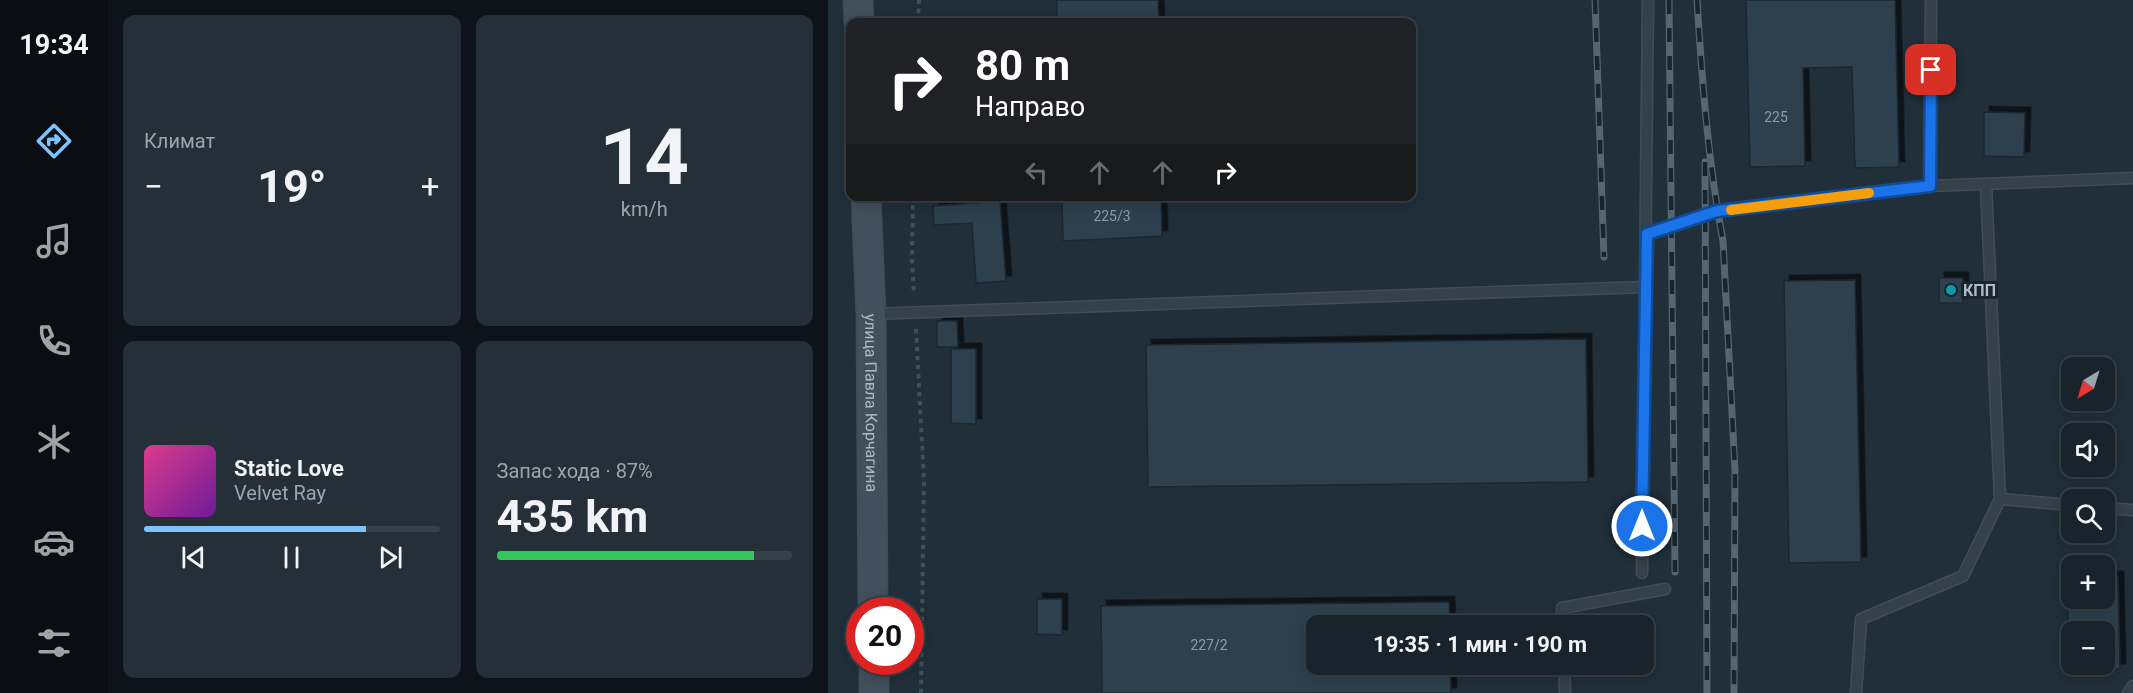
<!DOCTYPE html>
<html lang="ru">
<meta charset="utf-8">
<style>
:root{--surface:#18232c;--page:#252f38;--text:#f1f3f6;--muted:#9fa4a9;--line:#364048;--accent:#7ec3fc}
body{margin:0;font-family:Roboto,sans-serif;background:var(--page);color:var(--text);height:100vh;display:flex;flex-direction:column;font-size:22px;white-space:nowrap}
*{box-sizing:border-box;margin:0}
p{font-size:20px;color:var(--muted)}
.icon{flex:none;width:33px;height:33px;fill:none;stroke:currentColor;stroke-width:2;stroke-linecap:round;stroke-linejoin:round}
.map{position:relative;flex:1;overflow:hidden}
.panel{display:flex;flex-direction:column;gap:15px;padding:15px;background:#0d1318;width:720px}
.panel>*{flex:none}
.hud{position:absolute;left:18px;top:18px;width:570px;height:183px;border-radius:12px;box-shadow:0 3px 15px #0003,0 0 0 2px var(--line);background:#202124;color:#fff;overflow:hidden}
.needle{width:39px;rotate:218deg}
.fabs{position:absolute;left:1233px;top:357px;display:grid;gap:12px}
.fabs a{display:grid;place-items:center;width:54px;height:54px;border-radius:12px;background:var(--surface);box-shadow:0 3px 15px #0003,0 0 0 2px var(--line);font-size:30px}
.speed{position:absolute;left:18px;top:597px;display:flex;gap:12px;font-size:30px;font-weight:700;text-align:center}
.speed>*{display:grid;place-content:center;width:78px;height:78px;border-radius:50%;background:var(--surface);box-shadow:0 3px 15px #0003,0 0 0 2px var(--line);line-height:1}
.speed .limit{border:9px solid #d22;background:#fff;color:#111}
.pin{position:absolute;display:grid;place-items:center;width:51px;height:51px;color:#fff;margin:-26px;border-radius:12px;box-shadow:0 3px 9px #0006}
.me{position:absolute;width:66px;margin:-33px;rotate:0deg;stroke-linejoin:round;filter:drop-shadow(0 0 4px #0008)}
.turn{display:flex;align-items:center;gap:21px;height:126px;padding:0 30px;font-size:27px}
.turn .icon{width:78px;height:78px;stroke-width:2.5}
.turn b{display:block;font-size:42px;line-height:51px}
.lanes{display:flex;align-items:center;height:57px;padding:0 30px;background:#0003;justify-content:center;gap:30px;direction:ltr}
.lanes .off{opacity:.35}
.big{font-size:45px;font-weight:700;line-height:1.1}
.panel .widget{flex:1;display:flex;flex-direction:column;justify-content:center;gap:9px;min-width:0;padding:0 21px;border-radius:12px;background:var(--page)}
.panel .dial{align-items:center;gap:0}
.dial b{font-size:78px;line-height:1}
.song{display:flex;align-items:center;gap:18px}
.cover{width:72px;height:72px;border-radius:9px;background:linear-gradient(135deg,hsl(330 70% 55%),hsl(280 70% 35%))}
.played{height:6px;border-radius:3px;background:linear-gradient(90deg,var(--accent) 75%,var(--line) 75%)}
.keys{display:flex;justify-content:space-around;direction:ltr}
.heat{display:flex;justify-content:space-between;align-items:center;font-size:33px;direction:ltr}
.charge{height:9px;border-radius:4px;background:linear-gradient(90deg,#34c759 87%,var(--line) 0)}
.panel .tiles{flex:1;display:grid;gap:15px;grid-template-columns:repeat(2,1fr)}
.trip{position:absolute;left:478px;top:615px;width:348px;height:60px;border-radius:12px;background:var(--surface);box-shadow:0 3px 15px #0003,0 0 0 2px var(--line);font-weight:700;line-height:60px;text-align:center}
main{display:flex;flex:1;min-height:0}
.tabs{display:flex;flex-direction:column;width:108px;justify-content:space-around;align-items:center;background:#0a0e12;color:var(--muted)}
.tabs .icon{width:42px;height:42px}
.tabs .selected{color:var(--accent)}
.tabs b{font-size:27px;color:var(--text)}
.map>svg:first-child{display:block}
</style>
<main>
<nav class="tabs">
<b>19:34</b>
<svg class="icon selected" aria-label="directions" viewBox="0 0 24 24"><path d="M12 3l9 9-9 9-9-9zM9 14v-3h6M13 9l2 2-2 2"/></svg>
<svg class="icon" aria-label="music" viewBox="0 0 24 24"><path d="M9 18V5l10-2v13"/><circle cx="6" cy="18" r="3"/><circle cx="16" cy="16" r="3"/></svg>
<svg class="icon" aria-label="phone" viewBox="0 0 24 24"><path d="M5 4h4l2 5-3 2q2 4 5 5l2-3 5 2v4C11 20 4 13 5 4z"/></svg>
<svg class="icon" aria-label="climate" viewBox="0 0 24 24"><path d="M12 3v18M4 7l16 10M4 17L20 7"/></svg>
<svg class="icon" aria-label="car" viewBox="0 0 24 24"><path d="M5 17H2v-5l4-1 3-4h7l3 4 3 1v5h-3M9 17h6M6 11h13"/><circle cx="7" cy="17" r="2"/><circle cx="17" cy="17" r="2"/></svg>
<svg class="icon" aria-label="filters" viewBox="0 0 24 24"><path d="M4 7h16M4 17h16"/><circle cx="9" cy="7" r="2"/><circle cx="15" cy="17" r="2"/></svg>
</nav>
<section class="panel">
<div class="tiles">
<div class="widget"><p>Климат</p>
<div class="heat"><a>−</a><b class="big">19°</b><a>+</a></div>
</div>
<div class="widget dial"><b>14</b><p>km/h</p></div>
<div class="widget">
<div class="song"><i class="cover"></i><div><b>Static Love</b><p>Velvet Ray</p></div></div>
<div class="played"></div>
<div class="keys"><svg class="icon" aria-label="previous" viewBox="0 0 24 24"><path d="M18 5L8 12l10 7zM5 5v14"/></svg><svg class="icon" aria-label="pause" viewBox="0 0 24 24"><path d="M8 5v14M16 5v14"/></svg><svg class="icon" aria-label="next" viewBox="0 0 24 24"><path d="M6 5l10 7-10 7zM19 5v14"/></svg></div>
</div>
<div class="widget"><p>Запас хода · 87%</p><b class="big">435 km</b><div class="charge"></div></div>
</div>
</section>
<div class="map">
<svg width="1305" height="693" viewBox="0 0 1305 693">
<defs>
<filter id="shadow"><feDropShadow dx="5.5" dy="-5.5" stdDeviation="0" flood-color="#0009"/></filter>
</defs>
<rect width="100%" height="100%" fill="#202f3a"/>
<g fill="#2f414e" stroke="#1b2730" stroke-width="1.5" fill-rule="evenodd" filter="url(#shadow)">
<polygon points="229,0 330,0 331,22 229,22"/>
<polygon points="918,0 1067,0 1071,167 1027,168 1024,67 975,68 977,166 922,167"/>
<polygon points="1156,112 1197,113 1196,157 1156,156"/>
<polygon points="234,196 333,196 334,236 235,241"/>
<polygon points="172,201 178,281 148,283 144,223 106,225 105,206"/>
<rect x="1111" y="278" width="24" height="25"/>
<polygon points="1027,280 1033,562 961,563 956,281"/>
<polygon points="109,321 129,321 130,347 109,347"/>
<polygon points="758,339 760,482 320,487 318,345"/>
<polygon points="123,349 148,349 148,424 123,423"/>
<path d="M1276,577H1290L1292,669L1241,670L1239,578H1244V598H1276ZM1244,632H1276V664H1244Z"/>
<polygon points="209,599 234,599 234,635 209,634"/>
<polygon points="621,602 622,626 489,626 489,664 622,664 623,693 274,693 273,606"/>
</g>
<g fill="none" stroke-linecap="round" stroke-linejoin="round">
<defs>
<g id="lane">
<polyline points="1158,185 1172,499 1244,505"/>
<polyline points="1102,186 1103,0"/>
<polyline points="819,234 889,211 1102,186 1305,178"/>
<polyline points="43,314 816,287"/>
<polyline points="1276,508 1305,510"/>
<polyline points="814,573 820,0"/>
<polyline points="735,626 734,608 837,589"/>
<polyline points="736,664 737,693"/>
<polyline points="1028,693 1033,619 1135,576 1172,499"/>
<polyline points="1300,693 1305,686"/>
</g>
<g id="secondary">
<polyline points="30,0 31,22"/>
<path id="s1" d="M38,196L43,314L45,610"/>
<polyline points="46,662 46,693"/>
</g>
</defs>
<use href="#lane" stroke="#404c56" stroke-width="13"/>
<use href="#secondary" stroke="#404c56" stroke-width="31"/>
<g stroke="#3b5351" stroke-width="4" stroke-dasharray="4.5 4.5" stroke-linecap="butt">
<polyline points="90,22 91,0"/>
<polyline points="85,196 84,260 86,295"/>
<polyline points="88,329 96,480 93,693"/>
</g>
<use href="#lane" stroke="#34404a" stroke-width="10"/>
<use href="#secondary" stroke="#42505d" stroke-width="28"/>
<defs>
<g id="rail">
<polyline points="767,0 776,257"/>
<polyline points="841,0 847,572"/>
<path d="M869,0C874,80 880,162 895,241L907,470L906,693"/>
<polyline points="877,162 879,693"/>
</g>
</defs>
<use href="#rail" stroke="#556571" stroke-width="7"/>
<use href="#rail" stroke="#19252e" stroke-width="4.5" stroke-dasharray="14" stroke-linecap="butt"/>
</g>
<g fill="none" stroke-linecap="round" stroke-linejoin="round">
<defs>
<polyline id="route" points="814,526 819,234 889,211 1102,186 1103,70"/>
</defs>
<use href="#route" stroke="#114b97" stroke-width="15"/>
<use href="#route" stroke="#1a73e8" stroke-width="10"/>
<polyline stroke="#f59e0b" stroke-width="10" points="903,210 1041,193"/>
</g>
<circle fill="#0f9aa8" stroke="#19252e" stroke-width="2" cx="1123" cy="290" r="6"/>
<g text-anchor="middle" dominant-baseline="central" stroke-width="6" stroke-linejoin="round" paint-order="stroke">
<g font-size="14" fill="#8d9ba7">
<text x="948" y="117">225</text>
<text x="284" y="216">225/3</text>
<text x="381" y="645">227/2</text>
</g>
<g font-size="16" font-weight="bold" fill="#aebbc6" stroke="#19252e" text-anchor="start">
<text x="1135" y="290">КПП</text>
</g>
<g font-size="16" fill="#aebbc6" stroke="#19252e">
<text stroke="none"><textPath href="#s1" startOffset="207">улица Павла Корчагина</textPath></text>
</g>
</g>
</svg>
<div class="fabs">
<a><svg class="needle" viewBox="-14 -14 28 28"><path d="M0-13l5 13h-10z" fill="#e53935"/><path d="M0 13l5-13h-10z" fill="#9fa4a9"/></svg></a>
<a><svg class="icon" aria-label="sound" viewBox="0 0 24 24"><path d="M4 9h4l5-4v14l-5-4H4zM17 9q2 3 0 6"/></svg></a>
<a><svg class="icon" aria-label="search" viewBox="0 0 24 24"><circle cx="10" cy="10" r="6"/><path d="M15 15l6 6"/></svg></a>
<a>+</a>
<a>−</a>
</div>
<div class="speed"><div class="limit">20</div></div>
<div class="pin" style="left:1103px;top:70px;background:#d93025"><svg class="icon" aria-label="arrive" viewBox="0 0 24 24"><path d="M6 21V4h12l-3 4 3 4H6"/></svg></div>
<svg class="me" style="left:814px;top:526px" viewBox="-20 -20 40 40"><circle r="17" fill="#1a73e8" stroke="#fff" stroke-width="3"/><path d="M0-11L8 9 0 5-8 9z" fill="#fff"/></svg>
<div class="trip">19:35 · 1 мин · 190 m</div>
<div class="hud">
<div class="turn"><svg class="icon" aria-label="right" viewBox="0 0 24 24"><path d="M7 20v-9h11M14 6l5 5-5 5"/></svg><div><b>80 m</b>Направо</div></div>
<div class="lanes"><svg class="icon off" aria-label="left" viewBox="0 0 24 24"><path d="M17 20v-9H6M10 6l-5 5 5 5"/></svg><svg class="icon off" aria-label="ahead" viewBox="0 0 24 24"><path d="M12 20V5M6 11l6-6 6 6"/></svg><svg class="icon off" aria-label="ahead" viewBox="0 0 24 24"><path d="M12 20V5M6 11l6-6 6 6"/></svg><svg class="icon" aria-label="right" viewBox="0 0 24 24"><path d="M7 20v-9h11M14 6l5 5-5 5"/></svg></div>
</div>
</div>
</main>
